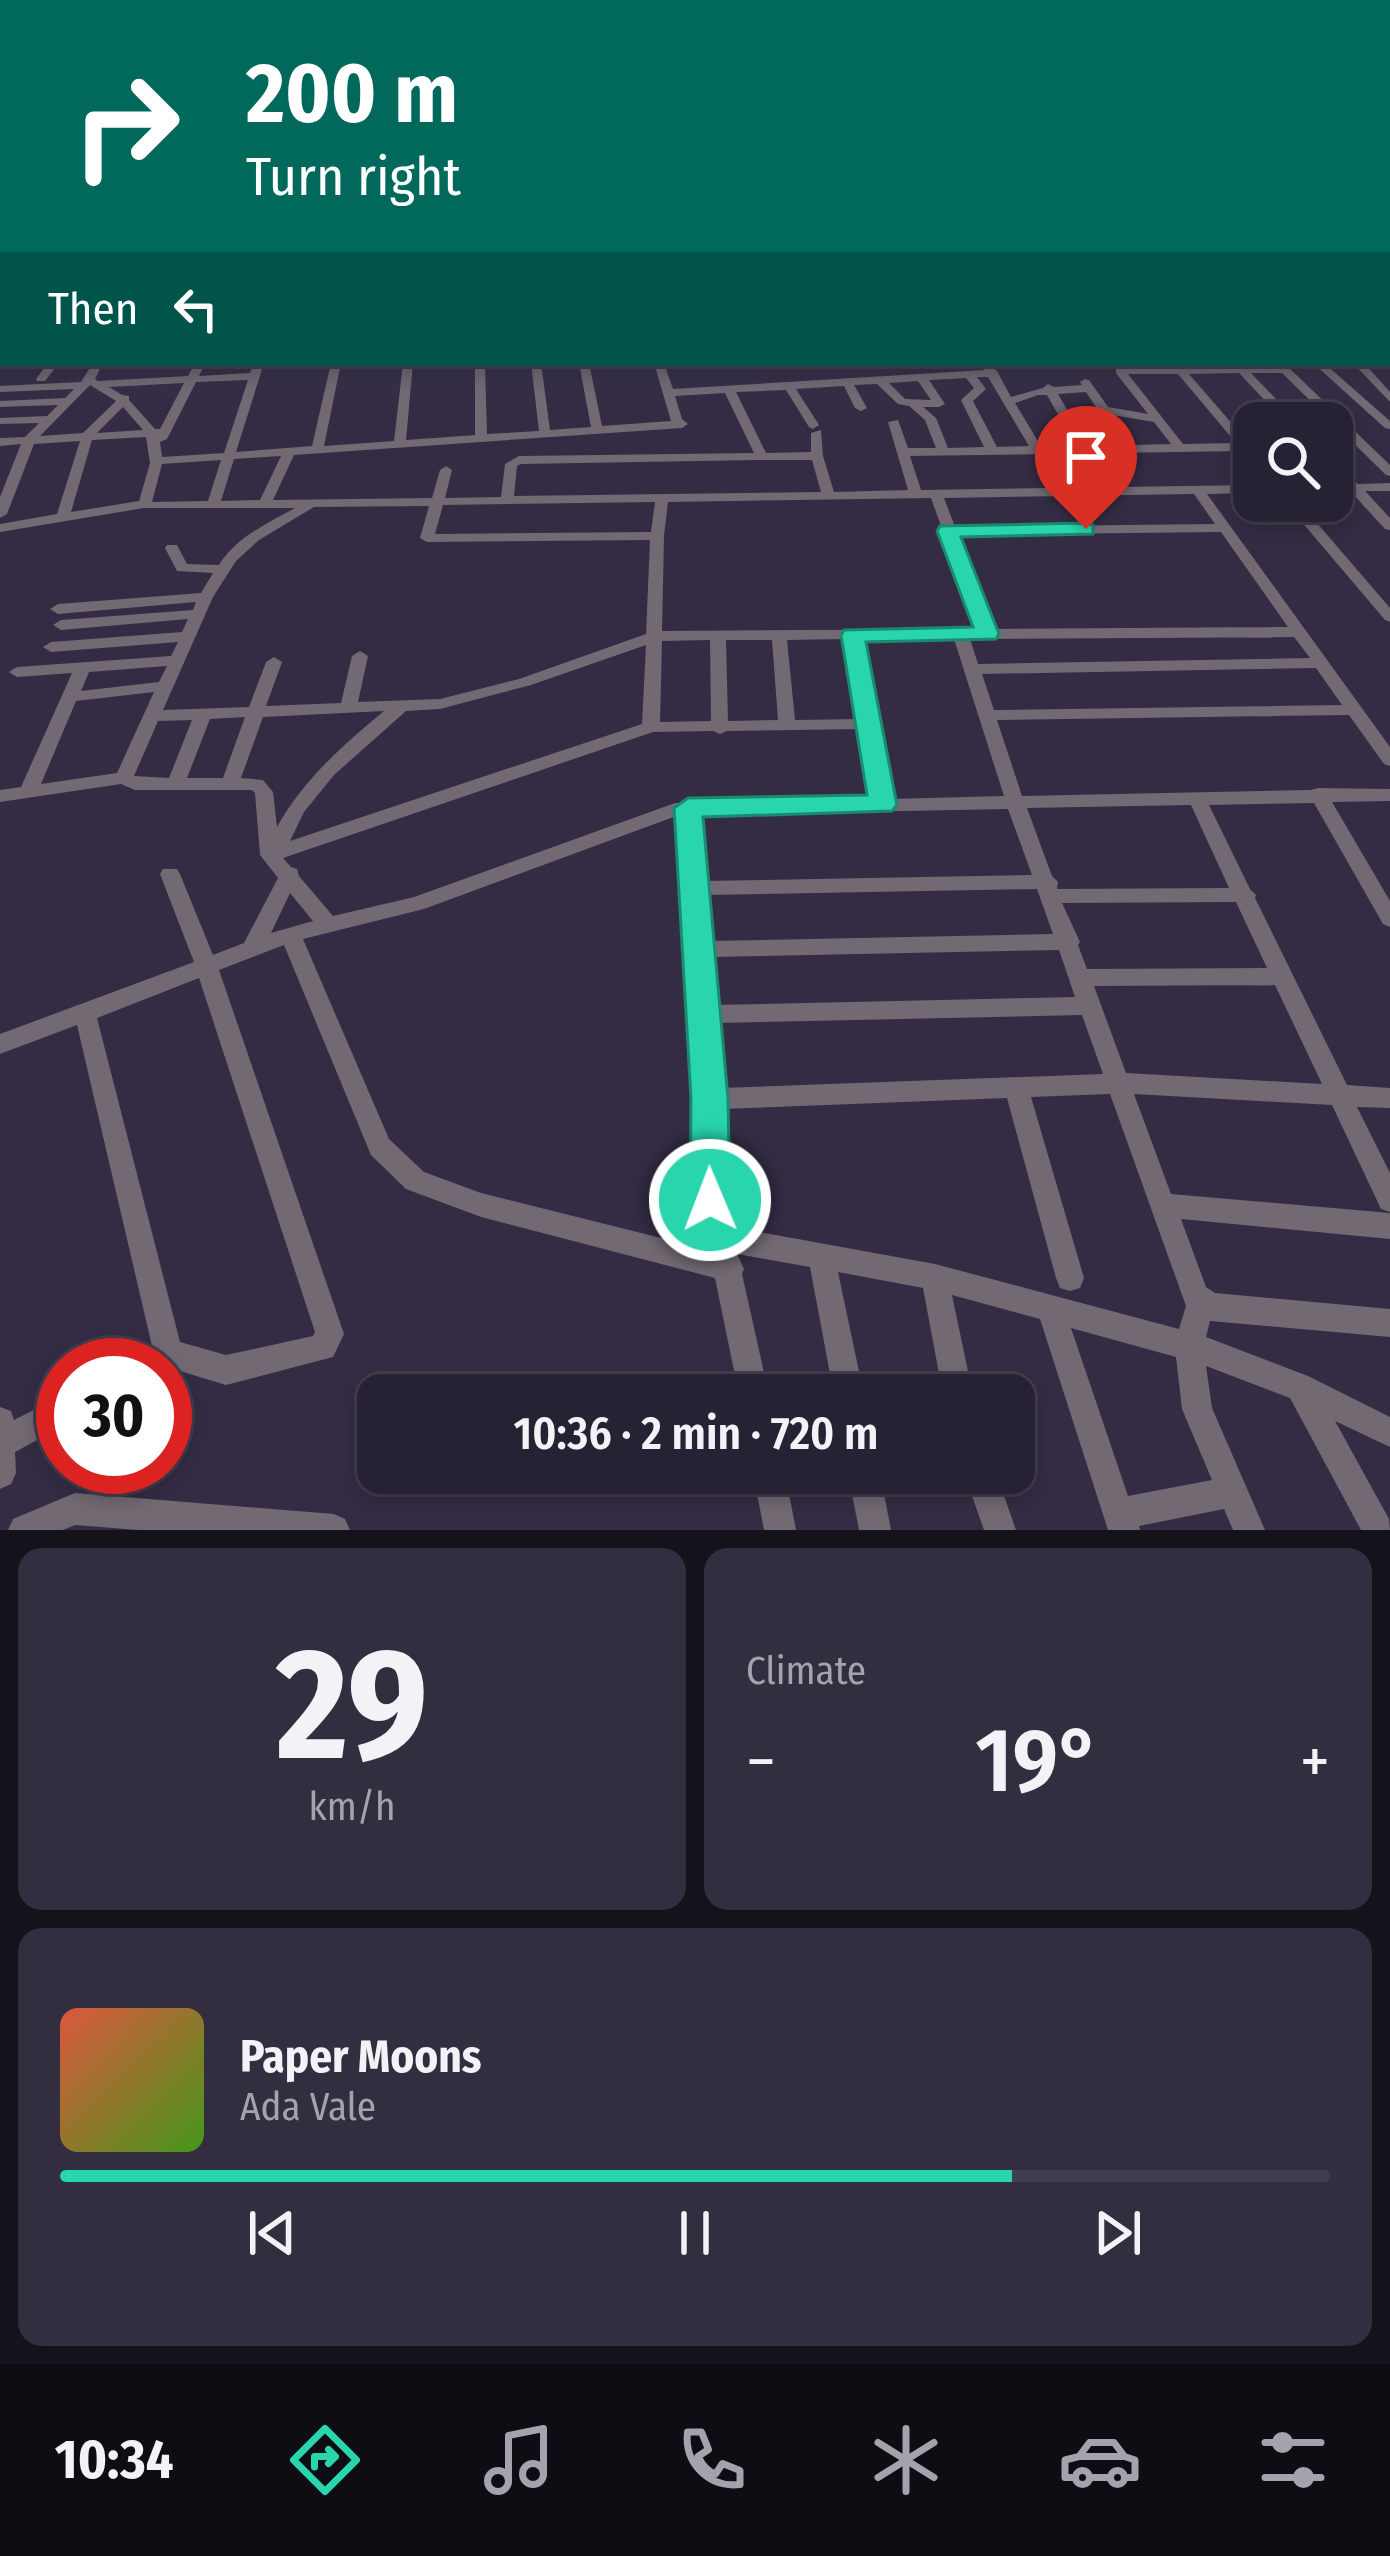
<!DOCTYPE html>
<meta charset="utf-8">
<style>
:root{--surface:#262133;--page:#322e3f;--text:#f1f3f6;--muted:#a4a3ac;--line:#423e4e;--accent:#28d5ad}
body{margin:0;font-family:"Fira Sans Condensed",sans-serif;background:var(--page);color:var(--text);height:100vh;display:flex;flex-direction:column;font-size:45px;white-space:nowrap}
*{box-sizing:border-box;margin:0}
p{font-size:39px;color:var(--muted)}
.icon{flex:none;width:66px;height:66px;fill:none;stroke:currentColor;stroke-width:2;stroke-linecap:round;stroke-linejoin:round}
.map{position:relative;height:1530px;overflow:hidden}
.drawer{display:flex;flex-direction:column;gap:18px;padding:18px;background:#15121c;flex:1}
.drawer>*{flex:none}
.banner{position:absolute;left:0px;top:0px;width:1392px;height:366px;box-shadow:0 6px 18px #0003,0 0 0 3px var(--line);background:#00695c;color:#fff;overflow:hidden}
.tools{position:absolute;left:1233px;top:402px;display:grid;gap:24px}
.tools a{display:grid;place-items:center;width:120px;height:120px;border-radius:24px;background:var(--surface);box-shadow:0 6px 18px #0003,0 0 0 3px var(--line);font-size:60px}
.speed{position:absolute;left:36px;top:1338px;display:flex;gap:24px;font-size:60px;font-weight:700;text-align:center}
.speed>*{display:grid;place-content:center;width:156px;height:156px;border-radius:50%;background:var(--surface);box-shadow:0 6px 18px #0003,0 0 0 3px var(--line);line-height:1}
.speed .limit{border:18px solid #d22;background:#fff;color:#111}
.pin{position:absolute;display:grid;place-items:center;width:102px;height:102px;color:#fff;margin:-123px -51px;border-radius:50% 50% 50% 0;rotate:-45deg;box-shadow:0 0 12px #0007}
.pin .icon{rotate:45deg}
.me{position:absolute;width:132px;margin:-66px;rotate:359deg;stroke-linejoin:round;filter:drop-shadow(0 0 9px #0008)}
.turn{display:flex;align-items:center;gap:42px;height:252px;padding:0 48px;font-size:54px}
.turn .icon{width:156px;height:156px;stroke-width:2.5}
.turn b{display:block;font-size:84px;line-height:102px}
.then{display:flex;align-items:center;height:114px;padding:0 48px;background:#0003;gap:24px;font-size:45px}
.big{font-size:90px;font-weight:600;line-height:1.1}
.drawer .tile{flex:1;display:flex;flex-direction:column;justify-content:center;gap:18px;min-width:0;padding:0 42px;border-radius:24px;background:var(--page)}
.drawer .dial{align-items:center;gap:0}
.dial b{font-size:156px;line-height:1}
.song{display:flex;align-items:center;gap:36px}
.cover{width:144px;height:144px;border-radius:18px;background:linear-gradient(135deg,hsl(10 70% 55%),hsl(100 70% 35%))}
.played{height:12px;border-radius:6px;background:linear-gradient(90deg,var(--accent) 75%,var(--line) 75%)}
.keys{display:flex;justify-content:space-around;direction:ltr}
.heat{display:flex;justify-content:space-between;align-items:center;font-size:66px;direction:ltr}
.drawer .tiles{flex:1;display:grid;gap:18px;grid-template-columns:1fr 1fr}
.tile:last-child{grid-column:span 2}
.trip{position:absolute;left:357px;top:1374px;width:678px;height:120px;border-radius:24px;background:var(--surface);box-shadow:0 6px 18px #0003,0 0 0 3px var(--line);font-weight:600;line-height:120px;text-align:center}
.tab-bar{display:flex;height:192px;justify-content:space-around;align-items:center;background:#0f0d14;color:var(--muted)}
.tab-bar .icon{width:84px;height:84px}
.tab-bar .selected{color:var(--accent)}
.tab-bar b{font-size:54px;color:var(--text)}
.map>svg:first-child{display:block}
</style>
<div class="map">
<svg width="1390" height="1530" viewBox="0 0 1390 1530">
<rect width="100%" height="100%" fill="#332c44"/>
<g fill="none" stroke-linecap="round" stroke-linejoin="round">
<g fill="#726973" fill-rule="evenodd">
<rect x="1389" y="192" width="1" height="4"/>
<rect x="0" y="209" width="3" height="5"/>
<rect x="1389" y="262" width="1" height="6"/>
<rect x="0" y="281" width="3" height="6"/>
<polygon points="1389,292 1390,292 1389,299"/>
<polygon points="3,326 3,335 0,336 0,327"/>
<polygon points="8,363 18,363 12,368 8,367"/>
<polygon points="48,363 59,363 45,381 37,381 36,379"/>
<path d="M93,363H103L95,379L98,381L188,376L195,363H205L199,376L250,373L254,363H264L236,452L312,446L331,363H341L324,446L394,441L403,363H413L406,440L475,435V363H485L487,434L539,431L531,363H541L550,430L591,427L579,363H589L602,426L671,421L654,363H723L718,366L666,369L673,389L985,370L983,367L988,364L997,371L1011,397L1043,388L1048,384L1054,387L1082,385L1080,382L1085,379L1089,380L1108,407L1148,414L1116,373V369L1172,367L1170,363H1180L1184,367H1234L1239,364L1245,367H1276L1273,363H1284L1390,465V476L1386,475L1282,373H1251L1299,423H1286L1239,373L1189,374L1254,449V456L1251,457L1243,451L910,456L921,490L1254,485V493L1207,494L1390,747V766L1384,764L1349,715L997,720L1022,796L1311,790L1318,788L1390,789V801L1332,802L1390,901V927L1383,924L1314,803L1209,805L1250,889L1256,895L1255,898L1347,1085L1390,1088V1108L1357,1107L1390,1173V1212L1381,1209L1332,1105L1134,1094L1171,1194L1390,1213V1239L1181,1219L1206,1287L1215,1293L1390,1309V1337L1210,1321L1206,1337L1308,1376L1390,1417V1447L1335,1421L1389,1519L1390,1530H1361L1290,1398L1206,1366L1212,1408L1265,1530H1233L1224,1509L1139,1526L1140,1530H1108L1040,1319L952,1295L973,1395H943L923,1288L838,1272L864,1395H834L810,1267L737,1254L744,1269L742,1274L769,1395H739L715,1278L481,1217L406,1189L371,1155L284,945L219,970L344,1334L333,1357L226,1385L170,1368L165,1370V1365H131L136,1355L152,1346L77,1025L0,1054V1034L194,962L160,874L163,869H177L180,874L213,955L244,943L278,878L260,855L255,793L252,790H135L121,784L0,802V790L21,787L72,673L17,677L9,672L17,667L171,656L178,642L51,652L43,647L51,642L182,632L188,619L61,630L53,625L61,620L193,610L196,602L58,614L50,609L58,604L201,593L213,573L177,571L165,548L167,545H177L187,564L219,565C236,537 268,523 295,508H144L0,532V524L57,514L80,441L34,444L7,514L0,518V497L21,444L0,446V438L25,437L39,423L0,424V418L47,416L58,405L0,407V401L65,398L74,389L0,392V386L81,382ZM1128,374H1178L1236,443L1183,444ZM977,377H988L1029,446L997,447L973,401L986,389ZM966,378L974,388L961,400L984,447L948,448L936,418L923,407H939L945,404L929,380ZM248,380L224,453L162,457L160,442L167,439L196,382ZM918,381L931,400L905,399L889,383ZM184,383L160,429H155L129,400V396L122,395L109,387ZM877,384L898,404L909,406L925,420L936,448H908L898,420L888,422L908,490L834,492L823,456L821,430L811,433V452L766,453L736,392L786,390L809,427L813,429L819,425L796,389L844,386L855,408L861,411L867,408L854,385ZM90,385L116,401L83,433L40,436ZM1086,392L1121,445L1088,446L1058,394ZM725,393L754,453L519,456L505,464L501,497L445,498L452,470L446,466L440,470L432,498L273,500L294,455L682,428L688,424L682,419L675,396ZM1038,395H1047L1076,446H1041L1015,403ZM123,407L143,430L97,433ZM1113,415L1154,422L1171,444L1133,445ZM146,437L150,463L139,501L71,512L92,440ZM281,456L260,500L221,501L234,459ZM221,460L208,501L152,502L162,464ZM758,460H812L821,492L514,496L517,466L521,464ZM1194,494L1215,524L955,527L944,498ZM931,498L978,629L662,631L664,536L668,502ZM655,502L651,532L435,534L443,505ZM429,506L420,538L427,542L650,540L646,634L519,679L440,699L358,702L368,656L360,651L352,656L341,703L266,706L282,662L274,657L266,662L249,707L163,710L213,597L236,561L259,540L314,507ZM1221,532L1288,627L993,629L958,535ZM1294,637L1310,658L978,664L970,639ZM846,639L859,719L795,720L787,640ZM862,639H954L1004,796L890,799ZM710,640L711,721L660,722L662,641ZM726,640H772L778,720L728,721ZM646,645L642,724L290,841L304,812L334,775L406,711L440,709L531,685ZM167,666L159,682L81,691L89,672ZM1316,668L1342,705L994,710L982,674ZM154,692L117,773L41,784L76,701ZM384,711C342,746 304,779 277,827L273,792L263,780L241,778L263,717ZM245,717L223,778H187L210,719ZM192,720L169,778L134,776L158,721ZM860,729L872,799L675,803L414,897L333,916L299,876L297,869L291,867L283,858L653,732L713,731L720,734L727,731ZM1191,805L1229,888L1057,889L1058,882L1052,876L1027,808ZM1008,809L1032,875L704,881L698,815ZM679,815L698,1099L695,1182L709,1250L481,1193L424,1172L389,1139L303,939L424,909ZM1037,889L1053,934L709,941L705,895ZM290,893L313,921L271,933ZM1236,902L1267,968L1087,969L1078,945L1080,942L1062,903ZM1059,950L1075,997L714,1005L710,957ZM199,978L315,1332L313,1336L226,1355L180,1342L97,1018ZM1275,985L1322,1084L1126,1073L1094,986ZM1082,1015L1103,1074L721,1088L716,1023ZM1110,1094L1186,1306L1179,1329L935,1264L731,1227L721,1182L722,1109L1007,1098L1056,1278L1060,1288L1070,1291L1080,1288L1084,1278L1031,1097ZM1071,1328L1176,1357L1182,1409L1212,1480L1128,1496Z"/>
<polygon points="1031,363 1042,363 1042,364 1037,367"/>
<polygon points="1078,363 1090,363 1092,366 1087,369"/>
<polygon points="1313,363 1324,363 1390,421 1390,429 1385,428"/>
<polygon points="1353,363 1364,363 1390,392 1390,402"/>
<polygon points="1332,460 1358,484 1390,483 1390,491 1365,491 1390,518 1390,530 1385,529 1351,492 1332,492 1332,484 1344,484 1332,471"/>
<polygon points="1284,501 1298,501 1390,608 1390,622 1385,620"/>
<polygon points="63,1395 63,1426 15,1452 16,1473 11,1484 0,1489 0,1407 11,1411 14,1420"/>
<polygon points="753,1473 785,1473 796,1530 764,1530"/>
<polygon points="848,1473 880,1473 891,1530 859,1530"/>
<polygon points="964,1473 996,1473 1016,1530 984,1530"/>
<polygon points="75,1493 334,1514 345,1519 350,1530 138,1530 75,1525 63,1530 8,1530 13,1519"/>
</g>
<rect fill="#b2a1b5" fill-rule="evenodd" x="1389" y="220" width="1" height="7"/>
</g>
<linearGradient id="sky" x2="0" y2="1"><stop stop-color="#1c1825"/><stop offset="0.47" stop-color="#4a4b67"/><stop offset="1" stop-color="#4a4b67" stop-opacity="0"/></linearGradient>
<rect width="1390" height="402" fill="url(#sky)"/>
<polygon fill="#28d5ad" stroke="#1a8a70" stroke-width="3" points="1086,523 1093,525 1093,534 961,537 999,634 996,639 866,642 897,805 892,811 703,817 728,1099 730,1200 724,1213 710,1218 696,1213 690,1200 691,1099 674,808 688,798 867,795 841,635 844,630 973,627 937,531 940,526"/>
</svg>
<div class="tools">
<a><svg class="icon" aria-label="search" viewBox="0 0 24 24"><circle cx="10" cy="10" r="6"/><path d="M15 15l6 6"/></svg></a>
</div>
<div class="speed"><div class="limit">30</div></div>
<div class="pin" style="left:1086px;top:529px;background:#d93025"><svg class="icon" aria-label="arrive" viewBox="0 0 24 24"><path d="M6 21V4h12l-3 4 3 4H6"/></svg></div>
<svg class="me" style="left:710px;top:1200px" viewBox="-20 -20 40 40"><circle r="17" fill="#28d5ad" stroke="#fff" stroke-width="3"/><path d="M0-11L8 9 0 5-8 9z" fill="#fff"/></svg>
<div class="trip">10:36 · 2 min · 720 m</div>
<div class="banner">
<div class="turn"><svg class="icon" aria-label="right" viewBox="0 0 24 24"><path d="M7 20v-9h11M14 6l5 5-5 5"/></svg><div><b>200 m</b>Turn right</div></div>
<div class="then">Then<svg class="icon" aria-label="left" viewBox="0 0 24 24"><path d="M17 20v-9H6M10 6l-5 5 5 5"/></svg></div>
</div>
</div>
<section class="drawer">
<div class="tiles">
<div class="tile dial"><b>29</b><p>km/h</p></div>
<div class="tile"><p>Climate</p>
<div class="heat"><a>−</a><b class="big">19°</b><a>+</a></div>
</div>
<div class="tile">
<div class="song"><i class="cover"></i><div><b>Paper Moons</b><p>Ada Vale</p></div></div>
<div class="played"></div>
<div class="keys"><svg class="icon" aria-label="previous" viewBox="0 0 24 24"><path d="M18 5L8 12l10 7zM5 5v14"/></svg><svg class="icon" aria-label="pause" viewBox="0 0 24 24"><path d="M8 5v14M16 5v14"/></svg><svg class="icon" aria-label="next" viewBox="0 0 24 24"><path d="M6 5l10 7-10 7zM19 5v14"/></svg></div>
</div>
</div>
</section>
<nav class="tab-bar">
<b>10:34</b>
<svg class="icon selected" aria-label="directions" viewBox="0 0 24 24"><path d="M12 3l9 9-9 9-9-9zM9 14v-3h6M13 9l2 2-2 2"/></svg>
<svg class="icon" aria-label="music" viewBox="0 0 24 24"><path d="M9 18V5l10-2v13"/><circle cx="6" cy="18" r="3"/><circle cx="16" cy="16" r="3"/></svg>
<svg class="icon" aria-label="phone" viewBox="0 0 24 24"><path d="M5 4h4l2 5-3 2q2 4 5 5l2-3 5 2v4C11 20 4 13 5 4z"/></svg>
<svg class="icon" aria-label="climate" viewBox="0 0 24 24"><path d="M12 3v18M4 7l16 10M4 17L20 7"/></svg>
<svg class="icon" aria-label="car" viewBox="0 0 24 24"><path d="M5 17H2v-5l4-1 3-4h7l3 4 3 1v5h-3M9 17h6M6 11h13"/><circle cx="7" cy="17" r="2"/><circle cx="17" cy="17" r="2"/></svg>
<svg class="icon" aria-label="filters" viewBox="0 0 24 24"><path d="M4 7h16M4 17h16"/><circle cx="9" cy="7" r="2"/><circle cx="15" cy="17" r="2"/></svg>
</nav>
